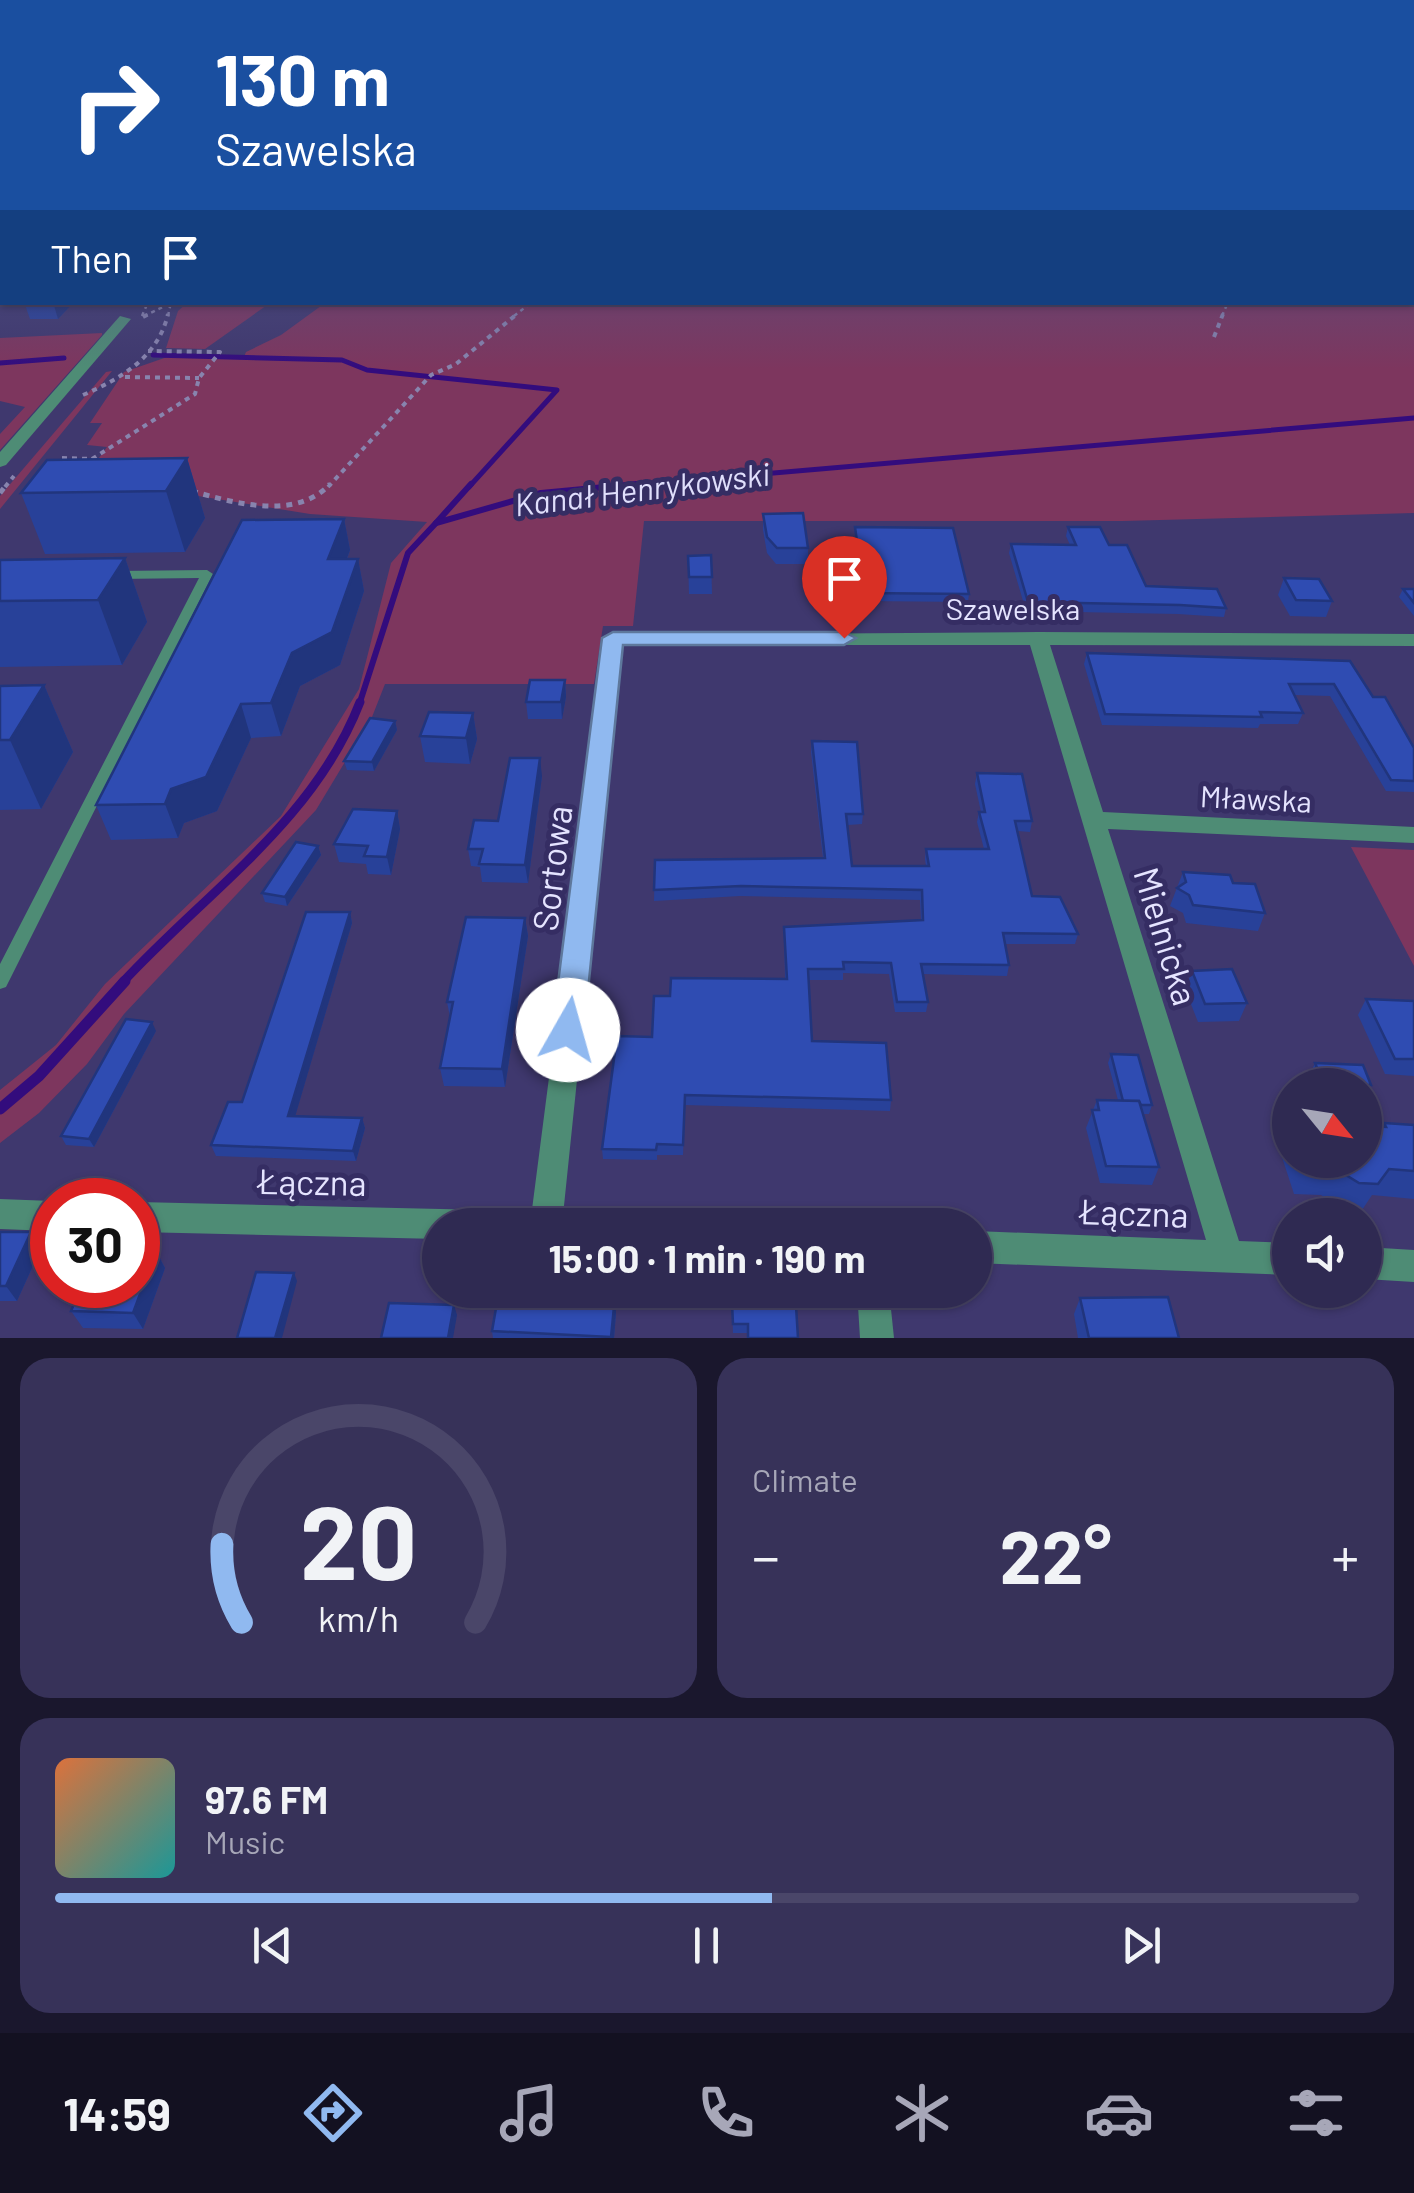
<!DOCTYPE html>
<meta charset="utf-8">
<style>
:root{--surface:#2f2a52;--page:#373259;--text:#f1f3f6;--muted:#a7a7b8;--line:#4a4669;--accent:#90b9f0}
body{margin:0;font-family:Barlow,sans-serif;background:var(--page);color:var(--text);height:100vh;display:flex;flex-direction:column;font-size:38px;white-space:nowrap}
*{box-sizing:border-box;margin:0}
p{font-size:32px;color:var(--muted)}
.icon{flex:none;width:55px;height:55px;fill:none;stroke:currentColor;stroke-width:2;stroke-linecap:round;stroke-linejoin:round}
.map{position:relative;height:1338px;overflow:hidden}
.panel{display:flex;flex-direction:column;gap:20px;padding:20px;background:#1a172d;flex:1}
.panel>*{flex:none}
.banner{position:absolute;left:0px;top:0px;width:1415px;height:305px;box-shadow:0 2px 8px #0004,0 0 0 2px var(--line);background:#1a4fa0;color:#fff;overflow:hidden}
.needle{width:65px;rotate:120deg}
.buttons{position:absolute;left:1272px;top:1068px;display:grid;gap:20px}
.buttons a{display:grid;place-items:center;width:110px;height:110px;border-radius:50%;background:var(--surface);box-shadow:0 2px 8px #0004,0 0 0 2px var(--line);font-size:50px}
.speed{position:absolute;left:30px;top:1178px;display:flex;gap:20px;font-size:50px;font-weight:700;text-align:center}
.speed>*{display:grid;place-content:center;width:130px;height:130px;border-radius:50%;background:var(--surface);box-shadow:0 2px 8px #0004,0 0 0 2px var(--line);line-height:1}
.speed .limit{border:15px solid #d22;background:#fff;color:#111}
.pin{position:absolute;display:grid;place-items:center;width:85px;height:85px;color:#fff;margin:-102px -42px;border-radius:50% 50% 50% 0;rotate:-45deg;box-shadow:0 0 10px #0007}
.pin .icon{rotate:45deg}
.me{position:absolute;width:110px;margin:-55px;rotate:7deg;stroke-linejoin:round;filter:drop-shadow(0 0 8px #0008)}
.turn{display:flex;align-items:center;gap:35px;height:210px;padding:0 50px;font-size:45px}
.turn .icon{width:130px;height:130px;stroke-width:2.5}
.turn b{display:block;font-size:70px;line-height:85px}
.then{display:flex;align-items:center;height:95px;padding:0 50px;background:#0003;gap:20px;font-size:38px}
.big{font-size:75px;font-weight:700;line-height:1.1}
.panel .tile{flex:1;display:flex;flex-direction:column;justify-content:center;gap:15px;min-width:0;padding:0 35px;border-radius:30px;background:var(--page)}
.panel .dial{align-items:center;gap:0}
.dial svg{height:260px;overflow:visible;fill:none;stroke:var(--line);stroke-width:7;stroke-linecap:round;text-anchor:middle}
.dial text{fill:var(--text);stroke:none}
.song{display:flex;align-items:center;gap:30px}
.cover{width:120px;height:120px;border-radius:15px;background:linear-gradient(135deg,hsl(20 70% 55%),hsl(180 70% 35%))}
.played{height:10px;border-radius:5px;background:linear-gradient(90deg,var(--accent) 55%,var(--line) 55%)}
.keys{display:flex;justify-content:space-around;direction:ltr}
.heat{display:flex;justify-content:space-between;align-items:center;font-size:55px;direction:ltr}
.panel .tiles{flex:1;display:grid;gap:20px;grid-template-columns:1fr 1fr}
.tile:last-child{grid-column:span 2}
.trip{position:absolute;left:422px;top:1208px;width:570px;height:100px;border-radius:50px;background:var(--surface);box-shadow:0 2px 8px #0004,0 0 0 2px var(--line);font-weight:700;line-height:100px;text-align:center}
.dock{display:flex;height:160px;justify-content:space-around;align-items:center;background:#131121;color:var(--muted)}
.dock .icon{width:70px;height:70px}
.dock .active{color:var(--accent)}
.dock b{font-size:45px;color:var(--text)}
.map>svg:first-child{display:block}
</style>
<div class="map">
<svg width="1414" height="1338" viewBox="0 0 1414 1338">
<rect width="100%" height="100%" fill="#3f386e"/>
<g fill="#7d365e">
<polygon points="1414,182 1414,513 1123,521 644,521 633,626 603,626 594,684 385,684 372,717 316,810 124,1014 87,1064 39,1113 0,1143 0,1090 56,1045 105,984 281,816 359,689 391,563 427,522 310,514 192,495 96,462 107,447 87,445 102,423 90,423 124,372 170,356 243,359 246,352 281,335 325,303 1412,302"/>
<polygon points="188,302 270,302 270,303 205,349 166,348 178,311"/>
<polygon points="102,333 102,335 0,450 0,434 25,407 0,401 0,338"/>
<polygon points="112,371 0,509 0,496 106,372"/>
<polygon points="1351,847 1414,850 1414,966"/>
</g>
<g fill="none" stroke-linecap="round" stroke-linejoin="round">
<g stroke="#330c7d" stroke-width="5">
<polyline points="153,355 342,360 367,370 557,390 469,487"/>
<polyline points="0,363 64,358"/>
<polyline points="610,487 1414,418"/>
</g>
<g stroke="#330c7d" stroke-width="6">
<polyline points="436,523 471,484"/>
<polyline points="359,705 408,553 436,523 541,493 637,484"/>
</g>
<path stroke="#330c7d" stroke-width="9" d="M122,983C206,892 314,821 360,702"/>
<polyline stroke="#330c7d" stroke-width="11" points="0,1109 39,1076 125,981"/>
<g stroke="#8884ae" stroke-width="2.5" stroke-dasharray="4 4" stroke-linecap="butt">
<polyline points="142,316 148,302"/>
<polyline points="144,316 169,304"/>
<polyline points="168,316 171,302"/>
<polyline points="514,316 532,302"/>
<polyline points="1222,316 1228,302"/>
</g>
<g stroke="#8884ae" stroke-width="4" stroke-dasharray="5 5" stroke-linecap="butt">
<polyline points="143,317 149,314"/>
<polyline points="1214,337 1223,314"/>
<polyline points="125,377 199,378"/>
<path d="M83,395C122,378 158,357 168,314"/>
<polyline points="62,458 92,459 195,394 199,378 220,352 148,351"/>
<polyline points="5,487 14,476"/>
<polyline points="328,487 431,375 456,364 517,314"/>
</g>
<g stroke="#8884ae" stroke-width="5" stroke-dasharray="6 6" stroke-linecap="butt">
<path d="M192,491C234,503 296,521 330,484"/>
<polyline points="0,493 7,484"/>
</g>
<polygon fill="#4e8c75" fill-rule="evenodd" points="207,570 213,574 6,987 0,989 0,964 199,578 116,579 110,575 116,571"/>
<g fill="#4e8c75" fill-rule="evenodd">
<polygon points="120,316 131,319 6,465 0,467 0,452"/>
<polygon points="1038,632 1414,634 1414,646 1050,645 1103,812 1414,827 1414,843 1108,829 1239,1241 1290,1243 1290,1275 975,1263 975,1231 1206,1240 1030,645 622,645 562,1225 530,1225 606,635"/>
<polygon points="0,1199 52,1201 52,1231 0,1229"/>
<polygon points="138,1202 485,1210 496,1214 501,1225 440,1225 440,1239 138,1232"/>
<polygon points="1365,1247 1414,1250 1414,1282 1365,1279"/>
<polygon points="857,1290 889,1290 894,1338 860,1338"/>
</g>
</g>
<g fill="#284199">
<polygon points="24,302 74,302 58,319 30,319"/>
<polygon points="187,458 205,518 185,552 45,554 21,493"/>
<polygon points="763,514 808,548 808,564 776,564 767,553 763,530"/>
<polygon points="344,519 350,550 347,559 358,559 364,591 340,665 300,686 281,736 251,738 217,811 184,823 178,838 111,840 96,805"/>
<polygon points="855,527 969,594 968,602 864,601 855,535"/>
<polygon points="1068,527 1109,545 1146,586 1226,608 1224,617 1178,614 1026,611 1009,553 1011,544 1070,545 1066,536"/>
<polygon points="711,555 712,594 689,594 688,556"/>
<polygon points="125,558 147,622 122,665 0,667 0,560"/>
<polygon points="1284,578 1332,601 1326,617 1290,616 1278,595"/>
<polygon points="1403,589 1414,589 1414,616 1399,597"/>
<polygon points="1087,653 1350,661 1373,697 1414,748 1414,792 1386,791 1330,696 1294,695 1303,713 1298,724 1260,724 1258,728 1102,725 1084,664"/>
<polygon points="565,680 566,697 562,719 528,719 526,702"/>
<polygon points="44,685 73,752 41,809 0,810 0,686"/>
<polygon points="473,713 477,739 470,764 425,762 420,736"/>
<polygon points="395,721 397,730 374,771 347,770 344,761"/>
<polygon points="812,741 863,814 862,824 848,825 852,866 926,866 925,859 926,849 984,849 977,822 979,812 981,812 975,784 977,773 1032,821 1030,832 1018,831 1032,896 1078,934 1075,944 1005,944 1009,965 1007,976 923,974 928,1002 926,1012 895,1012 889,974 843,973 843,980 809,980 812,1041 891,1100 890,1111 685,1105 683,1155 657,1155 657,1160 603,1159 602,1149 670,996 785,979 784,927 921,920 920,900 740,896 654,901 655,860 823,858 811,752"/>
<polygon points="542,776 528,883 482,882 480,867 471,866 468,849 498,821"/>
<polygon points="397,811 400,829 391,875 368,874 366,864 339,862 334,844"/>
<polygon points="318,846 321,855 287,906 265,902 262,893"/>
<polygon points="1183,872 1233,883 1265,913 1258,931 1186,923 1183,913 1170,906"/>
<polygon points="350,912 352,923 295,1116 362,1118 365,1128 356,1161 216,1156 211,1145 242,1102"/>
<polygon points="525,918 528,936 505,1087 444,1086 440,1068 450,1017 447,1002"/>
<polygon points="1192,971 1247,1003 1239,1021 1198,1022 1185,989"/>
<polygon points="1366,999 1414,1001 1414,1076 1385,1074 1358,1015"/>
<polygon points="156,1031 94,1147 66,1145 61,1136"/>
<polygon points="1111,1054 1152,1105 1149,1114 1143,1114 1159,1167 1152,1185 1100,1183 1086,1128 1097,1100 1118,1100 1108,1063"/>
<polygon points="1315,1063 1371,1085 1366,1094 1365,1085 1316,1085 1311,1072"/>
<polygon points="1384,1123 1414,1125 1414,1199 1372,1195 1362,1210 1343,1209 1321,1195 1294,1194 1279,1148 1290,1127 1290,1160 1365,1160"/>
<polygon points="0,1232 31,1232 41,1248 17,1301 0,1301"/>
<polygon points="156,1251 165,1268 143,1329 83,1328 71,1311"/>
<polygon points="1080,1298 1179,1338 1078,1338 1074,1314"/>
<polygon points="732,1303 747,1303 747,1333 733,1333"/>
<polygon points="616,1313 614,1338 493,1338 492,1331"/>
</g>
<g fill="#21357d">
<polygon points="53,302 74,302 58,319"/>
<polygon points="187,458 205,518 185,552 166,491"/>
<polygon points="344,519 350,550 335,591 328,559"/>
<polygon points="125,558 147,622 122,665 98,600"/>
<polygon points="358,559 364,591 340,665 300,686 281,736 271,703 292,653"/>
<polygon points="565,680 566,697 562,719 561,702"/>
<polygon points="44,685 73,752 41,809 10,740"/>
<polygon points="241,704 251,738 217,811 184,823 178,838 165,804 171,789"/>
<polygon points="473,713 477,739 470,764 466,738"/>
<polygon points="395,721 397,730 374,771 372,762"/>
<polygon points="540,758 542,776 528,883 525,865"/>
<polygon points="397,811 400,829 391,875 387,857"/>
<polygon points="318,846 321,855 287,906 285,897"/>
<polygon points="350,912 352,923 292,1127 288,1116"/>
<polygon points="525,918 528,936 505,1087 502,1069"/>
<polygon points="152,1022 156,1031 94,1147 89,1139"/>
<polygon points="362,1118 365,1128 356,1161 353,1151"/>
<polygon points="31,1232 41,1248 17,1301 6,1286"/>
<polygon points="156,1251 165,1268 143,1329 133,1313"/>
<polygon points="294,1273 297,1281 282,1338 275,1338"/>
<polygon points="615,1296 616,1313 614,1338 611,1338"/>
<polygon points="454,1305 457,1315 453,1338 448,1338"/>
</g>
<g fill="#2f4cb2" stroke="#21357d" stroke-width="2.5">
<polygon points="187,458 166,491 21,493 47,460"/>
<polygon points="803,513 808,548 777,548 767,537 763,514"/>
<polygon points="344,519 328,559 358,559 332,632 292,653 271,703 241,704 206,777 171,789 165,804 96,805 242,520"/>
<polygon points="855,527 953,528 969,594 864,593"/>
<polygon points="1068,527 1100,527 1109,545 1127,545 1146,586 1217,589 1226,608 1180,605 1028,602 1011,544 1076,545"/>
<polygon points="711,555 712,577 689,577 688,556"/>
<polygon points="125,558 98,600 0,601 0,560"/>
<polygon points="1284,578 1319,579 1332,601 1296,600"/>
<polygon points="1403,589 1414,589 1414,603"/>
<polygon points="1087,653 1350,661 1373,697 1385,697 1414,748 1414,781 1391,780 1334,684 1289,684 1303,713 1260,712 1262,717 1105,714"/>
<polygon points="530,680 565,680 561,702 526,702"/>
<polygon points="44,685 10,740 0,740 0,686"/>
<polygon points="429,712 473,713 466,738 420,736"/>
<polygon points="370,718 395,721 372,762 344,761"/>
<polygon points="812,741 857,742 863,814 846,814 852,866 929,866 926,849 989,849 979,812 985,812 977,773 1022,774 1032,821 1015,821 1032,896 1060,897 1078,934 1003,933 1009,965 921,964 928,1002 897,1002 891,963 843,962 844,969 808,969 812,1041 886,1043 891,1100 685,1095 683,1145 657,1144 656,1150 602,1149 617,1036 652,1037 654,996 670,996 671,978 787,979 784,927 923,920 922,890 741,886 654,890 655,860 825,858"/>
<polygon points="510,758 540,758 525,865 479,864 483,849 468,849 474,820 498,821"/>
<polygon points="353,809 397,811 387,857 364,856 368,846 334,844"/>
<polygon points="296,842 318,846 285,897 262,893"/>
<polygon points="1183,872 1230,875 1233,883 1255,884 1265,913 1193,905 1189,895 1177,888 1186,882"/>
<polygon points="306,912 350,912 288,1116 362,1118 353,1151 211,1145 228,1102 242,1102"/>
<polygon points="466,917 525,918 502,1069 440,1068 453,1002 447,1002"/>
<polygon points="1232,969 1247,1003 1205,1004 1192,971"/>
<polygon points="1366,999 1414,1001 1414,1059 1395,1059"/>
<polygon points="126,1019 152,1022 89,1139 61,1136"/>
<polygon points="1111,1054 1138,1055 1152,1105 1141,1105 1139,1101 1123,1101"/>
<polygon points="1315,1063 1363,1065 1371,1085 1324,1084"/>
<polygon points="1097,1100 1139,1101 1159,1167 1106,1166 1092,1110 1099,1110"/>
<polygon points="1384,1123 1414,1125 1414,1171 1389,1169 1378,1184 1359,1183 1336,1169 1309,1168 1306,1160 1365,1160 1365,1126 1386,1127"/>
<polygon points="0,1232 31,1232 6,1286 0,1286"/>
<polygon points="138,1251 156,1251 133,1313 71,1311 82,1285 138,1285"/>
<polygon points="256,1272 294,1273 275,1338 237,1338"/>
<polygon points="747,1290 795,1290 798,1338 748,1338 748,1324 733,1324 732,1303 748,1303"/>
<polygon points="499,1291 615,1296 611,1337 492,1331"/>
<polygon points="1168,1297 1179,1338 1089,1338 1080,1298"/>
<polygon points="389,1303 454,1305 448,1338 381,1338"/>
</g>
<linearGradient id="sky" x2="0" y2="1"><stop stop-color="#231f3c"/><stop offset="0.49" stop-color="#525384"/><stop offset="1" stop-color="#525384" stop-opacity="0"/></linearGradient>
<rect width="1414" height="369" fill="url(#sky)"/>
<polygon fill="#90b9f0" stroke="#5e789c" stroke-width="2.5" points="613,632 844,632 856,638 844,645 623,645 584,1030 579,1039 568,1043 557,1039 552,1030 602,638"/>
<g text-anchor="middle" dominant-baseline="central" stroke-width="10" stroke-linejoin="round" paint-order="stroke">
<g font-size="30" fill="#e5e4ff" stroke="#352d63">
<text x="1013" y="608">Szawelska</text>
<text transform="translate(1256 798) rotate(3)">Mławska</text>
</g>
<g font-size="32" font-style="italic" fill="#e0dffc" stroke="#352d63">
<text transform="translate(642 488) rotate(-7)">Kanał Henrykowski</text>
</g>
<g font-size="35" fill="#e5e4ff" stroke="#352d63">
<text transform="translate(551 868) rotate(-83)">Sortowa</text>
<text transform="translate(1167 936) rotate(73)">Mielnicka</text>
<text transform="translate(312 1181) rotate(1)">Łączna</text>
<text transform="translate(1134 1212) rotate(2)">Łączna</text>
</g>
</g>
</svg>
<div class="buttons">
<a><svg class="needle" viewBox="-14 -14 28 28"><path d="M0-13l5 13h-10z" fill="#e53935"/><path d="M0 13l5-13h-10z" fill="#a7a7b8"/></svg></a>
<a><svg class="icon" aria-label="sound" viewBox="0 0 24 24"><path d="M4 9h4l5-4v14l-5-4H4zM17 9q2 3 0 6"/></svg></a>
</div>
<div class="speed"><div class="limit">30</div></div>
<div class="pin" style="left:844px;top:638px;background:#d93025"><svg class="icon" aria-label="arrive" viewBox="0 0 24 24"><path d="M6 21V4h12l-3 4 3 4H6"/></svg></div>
<svg class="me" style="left:568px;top:1030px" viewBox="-20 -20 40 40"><circle r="19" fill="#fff"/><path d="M0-13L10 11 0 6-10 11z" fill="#90b9f0"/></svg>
<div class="trip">15:00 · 1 min · 190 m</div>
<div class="banner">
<div class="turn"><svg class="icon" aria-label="right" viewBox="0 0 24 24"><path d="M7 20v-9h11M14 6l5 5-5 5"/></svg><div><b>130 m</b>Szawelska</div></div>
<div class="then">Then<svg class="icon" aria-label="arrive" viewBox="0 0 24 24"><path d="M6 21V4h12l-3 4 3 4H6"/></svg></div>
</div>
</div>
<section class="panel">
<div class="tiles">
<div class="tile dial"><svg viewBox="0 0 100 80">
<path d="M14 69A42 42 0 1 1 86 69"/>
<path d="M14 69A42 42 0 0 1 8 45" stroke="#90b9f0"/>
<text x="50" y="56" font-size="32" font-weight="700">20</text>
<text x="50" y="72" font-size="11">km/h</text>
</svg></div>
<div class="tile"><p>Climate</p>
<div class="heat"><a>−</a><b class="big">22°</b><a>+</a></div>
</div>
<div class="tile">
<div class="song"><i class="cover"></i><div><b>97.6 FM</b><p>Music</p></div></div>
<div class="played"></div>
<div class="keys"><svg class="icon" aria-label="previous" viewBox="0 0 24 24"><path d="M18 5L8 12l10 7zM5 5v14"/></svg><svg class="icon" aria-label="pause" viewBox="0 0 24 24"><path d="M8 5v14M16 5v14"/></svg><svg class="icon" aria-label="next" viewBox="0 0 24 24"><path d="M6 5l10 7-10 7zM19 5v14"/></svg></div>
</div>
</div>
</section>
<nav class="dock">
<b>14:59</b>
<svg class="icon active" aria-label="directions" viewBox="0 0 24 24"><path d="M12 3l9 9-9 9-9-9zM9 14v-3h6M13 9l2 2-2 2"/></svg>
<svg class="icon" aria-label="music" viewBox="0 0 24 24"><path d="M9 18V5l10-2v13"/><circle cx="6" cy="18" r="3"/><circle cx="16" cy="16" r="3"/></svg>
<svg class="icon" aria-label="phone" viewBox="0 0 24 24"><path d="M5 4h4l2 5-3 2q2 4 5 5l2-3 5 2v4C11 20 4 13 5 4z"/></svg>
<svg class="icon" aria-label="climate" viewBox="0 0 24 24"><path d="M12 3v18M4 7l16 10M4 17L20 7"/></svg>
<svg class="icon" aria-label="car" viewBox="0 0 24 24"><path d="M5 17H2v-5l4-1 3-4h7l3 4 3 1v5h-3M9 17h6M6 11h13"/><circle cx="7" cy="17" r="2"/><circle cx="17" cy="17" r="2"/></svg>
<svg class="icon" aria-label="filters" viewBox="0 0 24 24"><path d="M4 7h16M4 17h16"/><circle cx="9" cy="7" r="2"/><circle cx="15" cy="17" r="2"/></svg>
</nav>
